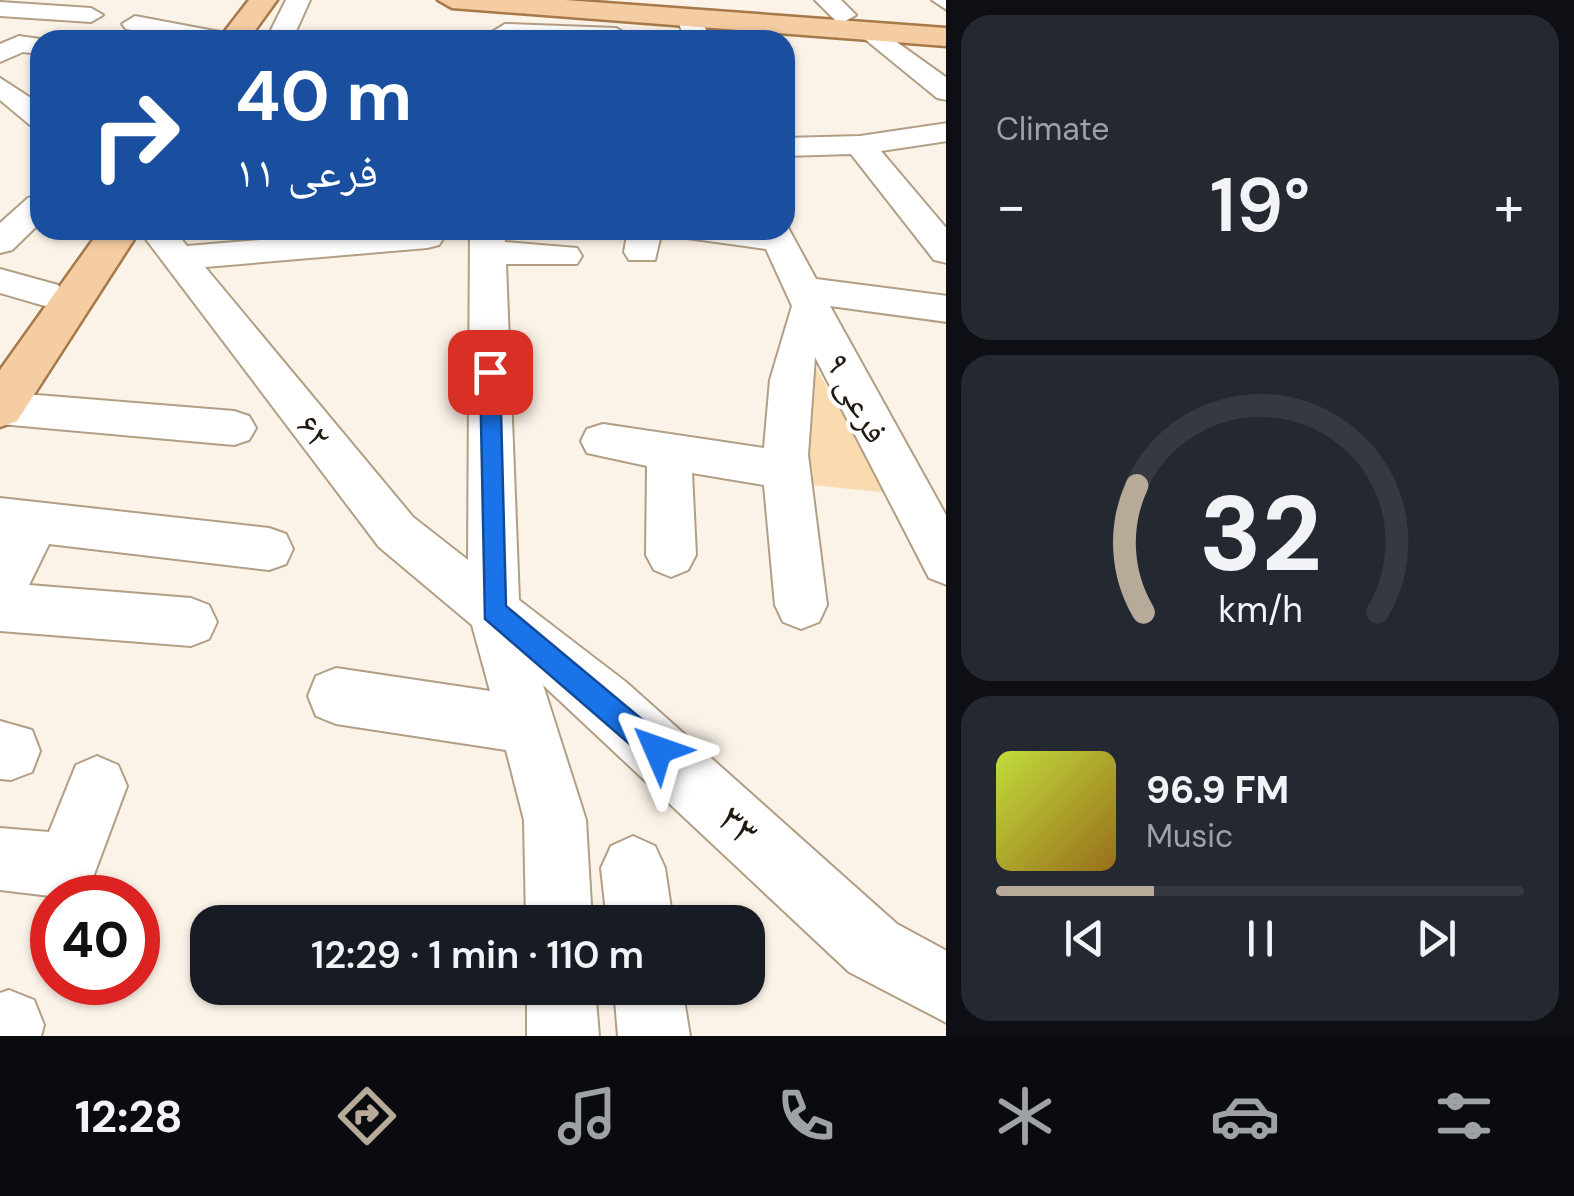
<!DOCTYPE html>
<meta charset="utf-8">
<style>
:root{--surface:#171b24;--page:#242831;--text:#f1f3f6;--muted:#9ea1a6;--line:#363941;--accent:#b7aa99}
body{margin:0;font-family:"DM Sans","Noto Naskh Arabic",sans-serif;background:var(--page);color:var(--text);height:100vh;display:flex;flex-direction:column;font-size:38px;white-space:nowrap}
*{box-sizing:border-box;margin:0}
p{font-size:32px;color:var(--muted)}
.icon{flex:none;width:55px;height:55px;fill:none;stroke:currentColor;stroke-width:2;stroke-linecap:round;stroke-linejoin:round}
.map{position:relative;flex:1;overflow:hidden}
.details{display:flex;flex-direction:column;gap:15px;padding:15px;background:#0d0f14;width:628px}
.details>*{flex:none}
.guide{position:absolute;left:30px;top:30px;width:765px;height:210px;border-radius:30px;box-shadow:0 2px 8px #0004;background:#1a4fa0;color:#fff;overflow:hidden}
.speed{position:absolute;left:30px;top:875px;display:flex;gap:20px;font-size:50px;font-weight:700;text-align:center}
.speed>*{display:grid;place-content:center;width:130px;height:130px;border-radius:50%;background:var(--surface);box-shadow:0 2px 8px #0004;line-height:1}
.speed .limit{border:15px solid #d22;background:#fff;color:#111}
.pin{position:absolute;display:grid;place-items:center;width:85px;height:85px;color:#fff;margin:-42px;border-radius:20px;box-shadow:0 5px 15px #0006}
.me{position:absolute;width:110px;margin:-55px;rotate:313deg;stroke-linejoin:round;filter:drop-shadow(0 0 8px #0008)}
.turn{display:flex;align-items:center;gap:35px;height:210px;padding:0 40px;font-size:45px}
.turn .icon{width:130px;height:130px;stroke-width:2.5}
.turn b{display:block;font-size:70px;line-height:85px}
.big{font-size:75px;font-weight:600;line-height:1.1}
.details .tile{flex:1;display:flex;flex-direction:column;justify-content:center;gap:15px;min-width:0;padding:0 35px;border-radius:30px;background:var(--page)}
.details .dial{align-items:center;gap:0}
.dial svg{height:260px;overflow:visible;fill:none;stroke:var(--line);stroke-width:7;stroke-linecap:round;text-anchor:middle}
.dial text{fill:var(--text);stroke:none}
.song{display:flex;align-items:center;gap:30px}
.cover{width:120px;height:120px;border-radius:15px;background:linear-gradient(135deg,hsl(70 70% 55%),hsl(40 70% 35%))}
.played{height:10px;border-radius:5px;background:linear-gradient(90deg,var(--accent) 30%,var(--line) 30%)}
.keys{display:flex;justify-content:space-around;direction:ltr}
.heat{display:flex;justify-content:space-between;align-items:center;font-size:55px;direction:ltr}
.trip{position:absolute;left:190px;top:905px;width:575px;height:100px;border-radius:30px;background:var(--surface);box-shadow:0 2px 8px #0004;font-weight:600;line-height:100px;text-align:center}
.menu{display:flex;height:160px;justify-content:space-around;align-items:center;background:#090b0e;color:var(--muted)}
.menu .icon{width:70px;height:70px}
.menu .on{color:var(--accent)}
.menu b{font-size:45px;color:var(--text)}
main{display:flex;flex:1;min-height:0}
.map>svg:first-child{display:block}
</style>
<main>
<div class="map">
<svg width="947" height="1036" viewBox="0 0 947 1036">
<rect width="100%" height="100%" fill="#fcf3e8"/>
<polygon fill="#fadbb0" points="813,363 889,493 804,484"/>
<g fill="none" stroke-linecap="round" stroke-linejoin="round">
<defs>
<g id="minor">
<polygon points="286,0 310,0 292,40 266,40"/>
<polygon points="815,0 841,0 856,15 844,22 835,20"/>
<polygon points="932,0 947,0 947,10"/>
<polygon points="0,2 91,8 103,15 91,22 0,16"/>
<polygon points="689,11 698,13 711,40 685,40 677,18"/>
<polygon points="135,16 220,32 233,40 179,40 126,29 122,24"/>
<polygon points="870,23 947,78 947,100 937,98 861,36 857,31"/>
<polygon points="505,24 616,28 629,36 626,40 496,37 492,32"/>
<polygon points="19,36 47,40 40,40 40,54 23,52 0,62 0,44"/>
<polygon points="0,78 40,104 40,128 30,125 0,100"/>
<polygon points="947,123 947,141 881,151 947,229 947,263 934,260 851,154 785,156 785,138 860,136"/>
<polygon points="40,195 40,223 12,250 0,253 0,223 28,198"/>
<polygon points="785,222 816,279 947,296 947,322 830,306 947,517 947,585 929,578 815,357 808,455 827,605 819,622 801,629 783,622 775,605 764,485 692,473 696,555 688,570 671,577 654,570 646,555 647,466 587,453 581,441 587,429 603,424 764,448 770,380 792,306 766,249 680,237 675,230 785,230"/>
<polygon points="139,230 174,230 187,246 381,230 440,230 444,237 439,245 427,248 205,267 413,517 468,560 470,230 504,230 505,242 577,248 582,256 577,264 506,264 519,600 626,682 897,924 947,951 947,1023 849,972 543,685 586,820 592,922 526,922 524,820 506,750 336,724 316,716 308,696 316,676 336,668 490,691 472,625 379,547"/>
<polygon points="628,230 662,230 655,260 629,260 624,252"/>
<polygon points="0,269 58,285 64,294 58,303 45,306 0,293"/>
<polygon points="0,392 234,411 249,416 256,428 249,440 234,445 0,424"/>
<polygon points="0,498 269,528 286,534 293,549 286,564 269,570 49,544 29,585 191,598 209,605 217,622 209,639 191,646 0,631"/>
<polygon points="0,721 32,730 40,751 32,772 11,780 0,779"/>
<polygon points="97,756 118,765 127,786 89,888 67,898 0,890 0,828 49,832 76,765"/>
<polygon points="633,836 655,846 665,868 673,922 607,922 601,868 611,846"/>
<polygon points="527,988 595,988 599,1036 527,1036"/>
<polygon points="614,988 682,988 690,1036 618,1036"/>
<polygon points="9,990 34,1000 44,1025 41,1036 0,1036 0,993"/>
</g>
<g id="major">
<polygon points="249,0 277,0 248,40 218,40"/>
<polygon points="438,0 565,0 947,28 947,46 452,8"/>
<polygon points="100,230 140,230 17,421 0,427 0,370"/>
</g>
</defs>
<use href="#minor" stroke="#b29e84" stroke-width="4"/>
<use href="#major" stroke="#a77948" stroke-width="5"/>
<use href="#minor" fill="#fff" fill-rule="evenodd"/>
<use href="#major" fill="#f5cda3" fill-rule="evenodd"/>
</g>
<polygon fill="#1a73e8" stroke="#114b97" stroke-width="2.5" points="490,365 500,372 506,606 668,741 672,750 668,760 658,764 648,760 485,619 480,372"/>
<g text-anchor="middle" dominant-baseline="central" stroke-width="8" stroke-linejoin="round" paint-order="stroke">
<g font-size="35" fill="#221a10" stroke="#fff">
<text transform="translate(857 398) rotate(62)">فرعی ۹</text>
<text transform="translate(314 431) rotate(51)">۶۲</text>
</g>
<g font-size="42" fill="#221a10" stroke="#fff">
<text transform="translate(739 825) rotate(43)">۳۳</text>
</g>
</g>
</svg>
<div class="speed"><div class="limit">40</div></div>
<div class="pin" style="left:490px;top:372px;background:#d93025"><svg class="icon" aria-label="arrive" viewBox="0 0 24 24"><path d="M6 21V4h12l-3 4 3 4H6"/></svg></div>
<svg class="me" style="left:658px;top:750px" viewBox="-20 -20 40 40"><path d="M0-17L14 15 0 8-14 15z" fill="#1a73e8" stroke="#fff" stroke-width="4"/></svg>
<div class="trip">12:29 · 1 min · 110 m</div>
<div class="guide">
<div class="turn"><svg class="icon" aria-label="right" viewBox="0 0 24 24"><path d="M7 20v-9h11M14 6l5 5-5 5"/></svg><div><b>40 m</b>فرعی ۱۱</div></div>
</div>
</div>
<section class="details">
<div class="tile"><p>Climate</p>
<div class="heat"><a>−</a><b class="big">19°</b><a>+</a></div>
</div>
<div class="tile dial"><svg viewBox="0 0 100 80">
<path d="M14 69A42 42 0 1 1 86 69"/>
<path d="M14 69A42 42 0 0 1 12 30" stroke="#b7aa99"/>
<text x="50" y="56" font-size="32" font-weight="700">32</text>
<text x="50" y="72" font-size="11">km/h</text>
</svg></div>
<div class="tile">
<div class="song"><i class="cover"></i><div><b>96.9 FM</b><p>Music</p></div></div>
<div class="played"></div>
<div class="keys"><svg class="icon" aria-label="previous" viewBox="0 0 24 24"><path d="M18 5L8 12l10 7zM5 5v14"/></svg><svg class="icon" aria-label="pause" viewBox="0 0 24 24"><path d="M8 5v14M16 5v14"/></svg><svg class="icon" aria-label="next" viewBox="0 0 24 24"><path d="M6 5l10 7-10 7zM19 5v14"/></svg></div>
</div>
</section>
</main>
<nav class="menu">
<b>12:28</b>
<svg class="icon on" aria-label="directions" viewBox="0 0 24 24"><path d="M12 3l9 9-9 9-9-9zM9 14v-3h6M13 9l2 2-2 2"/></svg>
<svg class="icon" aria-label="music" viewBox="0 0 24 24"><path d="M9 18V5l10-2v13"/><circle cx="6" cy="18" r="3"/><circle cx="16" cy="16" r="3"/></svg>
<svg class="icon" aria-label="phone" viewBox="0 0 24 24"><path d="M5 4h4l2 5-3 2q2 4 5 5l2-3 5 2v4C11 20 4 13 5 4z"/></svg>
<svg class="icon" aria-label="climate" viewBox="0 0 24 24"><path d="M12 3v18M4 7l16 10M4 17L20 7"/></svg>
<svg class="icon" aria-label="car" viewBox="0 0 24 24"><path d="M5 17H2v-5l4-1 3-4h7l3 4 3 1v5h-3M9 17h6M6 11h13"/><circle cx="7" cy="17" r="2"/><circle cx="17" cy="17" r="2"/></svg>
<svg class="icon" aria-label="filters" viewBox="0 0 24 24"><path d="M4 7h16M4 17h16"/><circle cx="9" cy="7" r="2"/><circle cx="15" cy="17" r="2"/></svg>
</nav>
